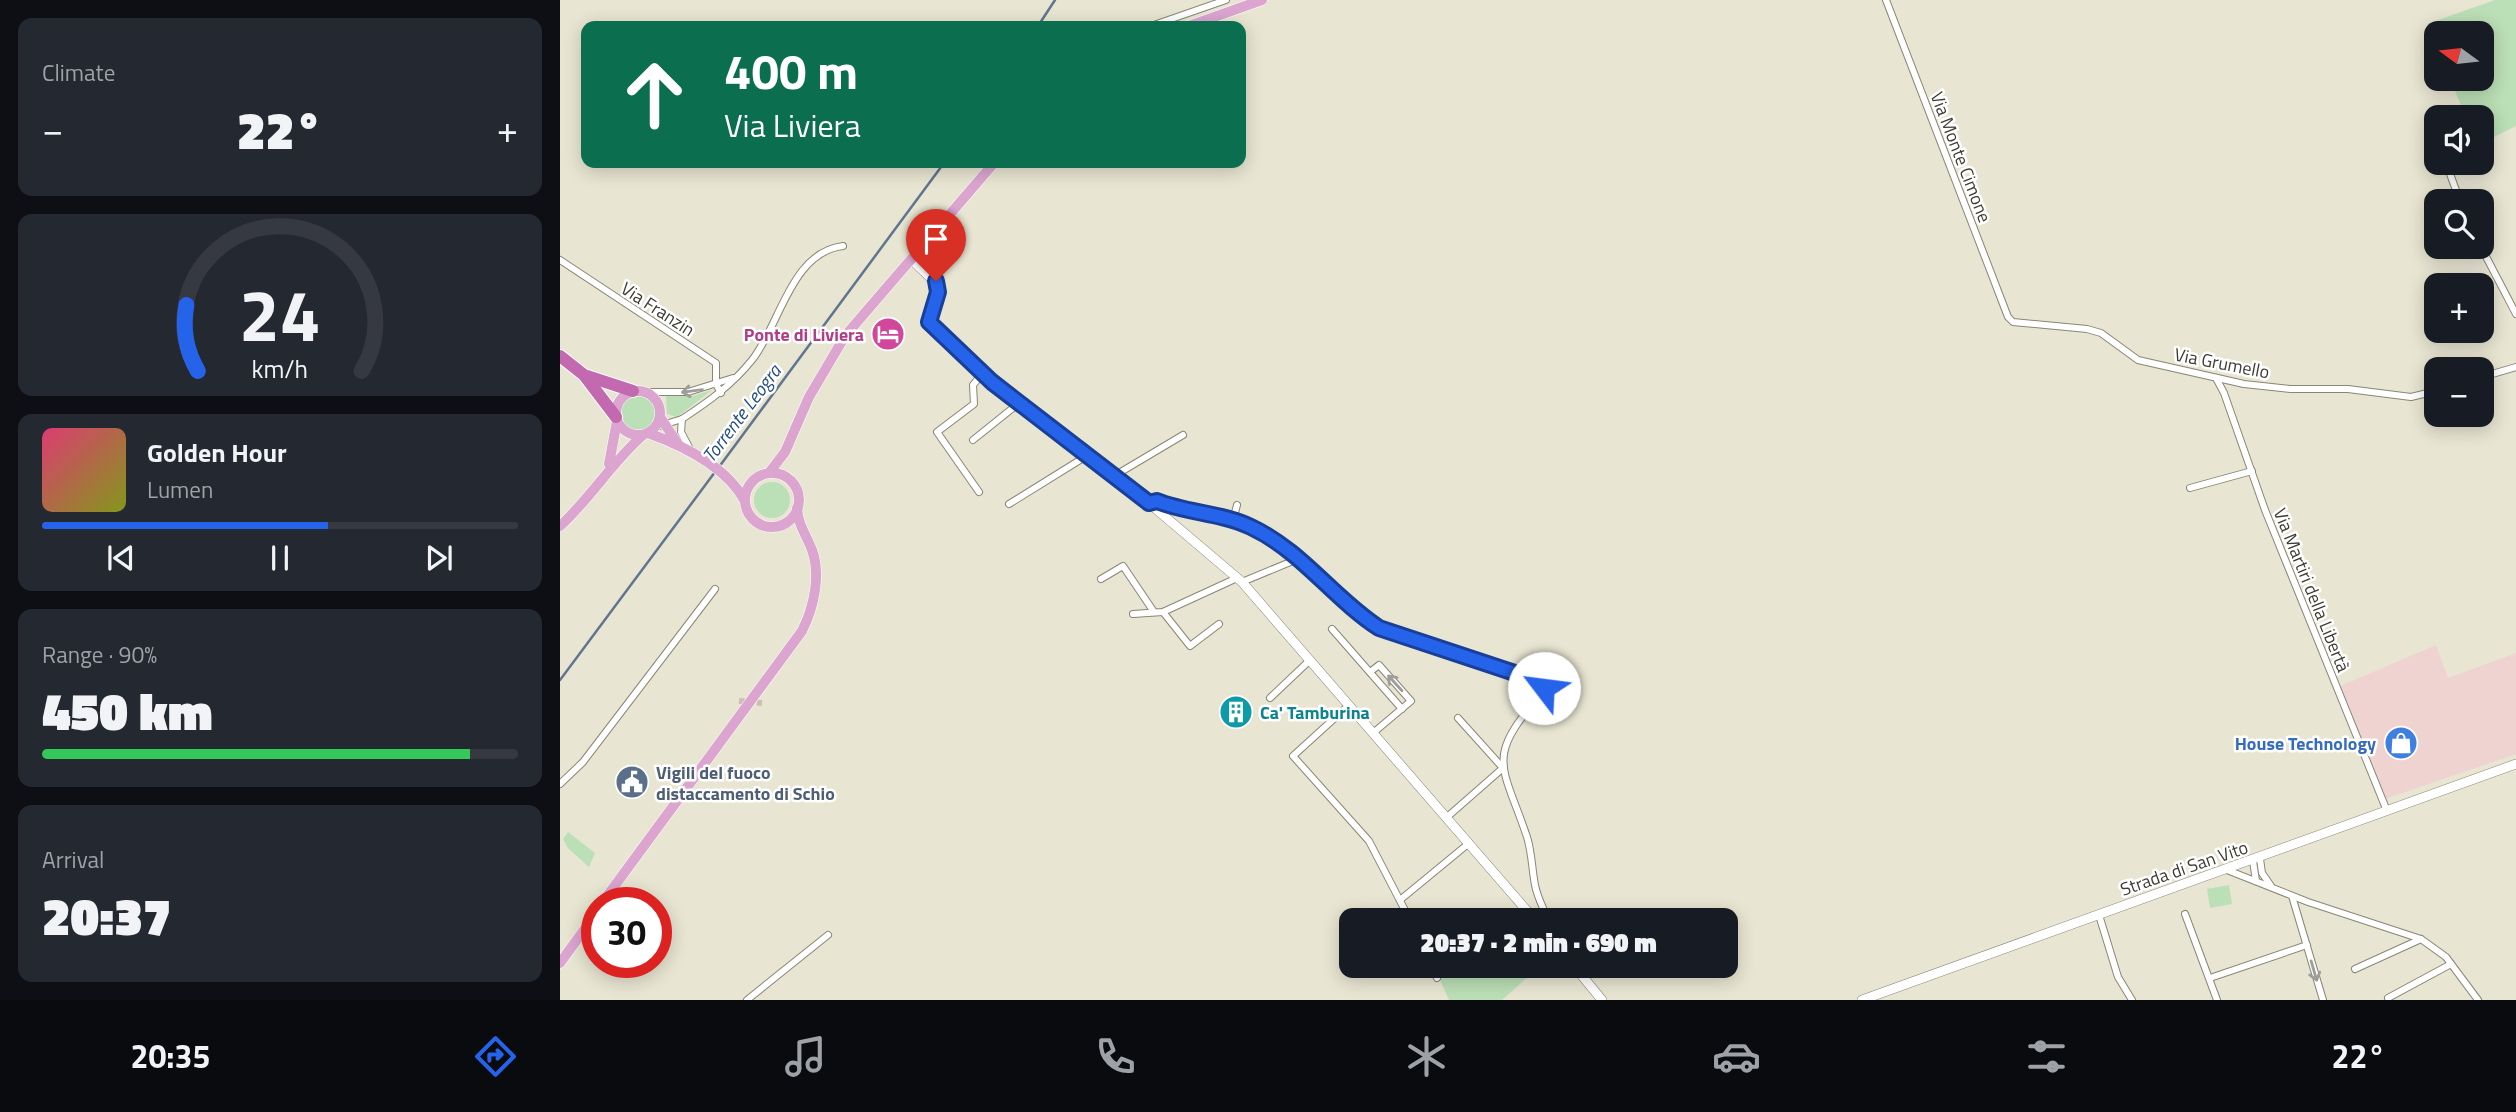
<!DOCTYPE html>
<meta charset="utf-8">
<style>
:root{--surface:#171b24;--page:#242831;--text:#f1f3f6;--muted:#9ea1a6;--line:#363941;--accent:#2563eb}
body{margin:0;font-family:"Titillium Web",sans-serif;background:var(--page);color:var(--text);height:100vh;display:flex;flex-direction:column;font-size:26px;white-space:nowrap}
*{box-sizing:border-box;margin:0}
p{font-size:23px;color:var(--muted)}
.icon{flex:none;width:38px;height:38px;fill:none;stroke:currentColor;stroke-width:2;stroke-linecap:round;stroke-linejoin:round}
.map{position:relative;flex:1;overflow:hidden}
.side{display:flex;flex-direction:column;gap:18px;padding:18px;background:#0d0f14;width:560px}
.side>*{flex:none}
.banner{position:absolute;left:21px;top:21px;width:665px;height:147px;border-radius:14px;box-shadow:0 4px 18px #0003;background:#0b6e4f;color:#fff;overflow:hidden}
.needle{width:46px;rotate:285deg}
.controls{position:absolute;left:1864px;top:21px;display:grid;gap:14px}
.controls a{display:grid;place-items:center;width:70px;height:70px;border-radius:14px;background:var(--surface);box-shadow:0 4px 18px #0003;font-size:35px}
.speed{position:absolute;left:21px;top:887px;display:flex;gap:14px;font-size:35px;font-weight:700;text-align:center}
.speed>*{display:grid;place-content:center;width:91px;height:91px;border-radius:50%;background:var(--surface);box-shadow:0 4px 18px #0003;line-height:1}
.speed .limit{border:10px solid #d22;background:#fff;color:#111}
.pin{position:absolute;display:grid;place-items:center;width:60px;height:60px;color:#fff;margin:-72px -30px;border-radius:50% 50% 50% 0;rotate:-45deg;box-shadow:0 0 7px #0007}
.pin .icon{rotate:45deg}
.me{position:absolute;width:77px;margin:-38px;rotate:300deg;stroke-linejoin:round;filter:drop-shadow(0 0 5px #0008)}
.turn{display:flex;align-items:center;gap:24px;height:147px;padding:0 28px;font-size:32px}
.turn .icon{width:91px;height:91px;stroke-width:2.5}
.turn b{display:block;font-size:49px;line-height:60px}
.big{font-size:52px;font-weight:800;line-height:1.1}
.side .tile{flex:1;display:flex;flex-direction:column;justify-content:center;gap:10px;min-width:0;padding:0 24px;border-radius:14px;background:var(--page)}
.side .dial{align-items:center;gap:0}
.dial svg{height:182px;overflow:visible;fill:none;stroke:var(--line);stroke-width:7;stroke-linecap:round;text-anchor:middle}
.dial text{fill:var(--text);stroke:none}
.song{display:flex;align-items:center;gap:21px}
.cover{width:84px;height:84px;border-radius:10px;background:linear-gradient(135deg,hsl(340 70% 55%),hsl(70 70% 35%))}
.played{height:7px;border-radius:4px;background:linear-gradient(90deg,var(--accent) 60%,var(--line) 60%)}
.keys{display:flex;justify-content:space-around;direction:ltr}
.heat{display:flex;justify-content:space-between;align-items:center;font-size:38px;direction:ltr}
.charge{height:10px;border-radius:5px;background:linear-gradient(90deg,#34c759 90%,var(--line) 0)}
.trip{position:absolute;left:779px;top:908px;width:399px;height:70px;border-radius:14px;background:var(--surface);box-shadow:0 4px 18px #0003;font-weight:800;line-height:70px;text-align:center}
.menu{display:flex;height:112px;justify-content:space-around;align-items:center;background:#090b0e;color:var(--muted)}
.menu .icon{width:49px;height:49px}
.menu .active{color:var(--accent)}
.menu b{font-size:32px;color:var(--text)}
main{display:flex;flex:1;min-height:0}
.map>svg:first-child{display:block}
</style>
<main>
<section class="side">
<div class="tile"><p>Climate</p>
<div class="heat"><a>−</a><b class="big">22°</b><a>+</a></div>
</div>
<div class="tile dial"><svg viewBox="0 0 100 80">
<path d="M14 69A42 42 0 1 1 86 69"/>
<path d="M14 69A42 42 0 0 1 9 40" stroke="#2563eb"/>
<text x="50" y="56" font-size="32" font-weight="700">24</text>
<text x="50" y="72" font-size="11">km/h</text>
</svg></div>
<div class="tile">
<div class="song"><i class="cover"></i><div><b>Golden Hour</b><p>Lumen</p></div></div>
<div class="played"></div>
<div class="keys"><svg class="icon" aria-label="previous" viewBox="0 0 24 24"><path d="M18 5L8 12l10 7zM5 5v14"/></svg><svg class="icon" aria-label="pause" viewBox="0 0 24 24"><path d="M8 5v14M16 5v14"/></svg><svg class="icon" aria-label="next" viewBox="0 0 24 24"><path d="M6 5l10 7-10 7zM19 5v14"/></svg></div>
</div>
<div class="tile"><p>Range · 90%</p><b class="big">450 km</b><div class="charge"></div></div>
<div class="tile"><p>Arrival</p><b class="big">20:37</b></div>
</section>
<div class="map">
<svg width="1956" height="1000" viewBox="0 0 1956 1000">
<rect width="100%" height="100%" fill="#e8e5d2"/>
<polygon fill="#eed3d1" points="1876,645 1888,678 1956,653 1956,754 1822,800 1776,688"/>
<g fill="#bbdfb6">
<polygon points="1935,0 1956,0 1956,126 1922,143 1922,117 1906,117 1890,79 1922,79 1922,33 1876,33 1876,46 1867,24"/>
<polygon points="152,390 117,417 107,414 106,396 133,396"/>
<circle cx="77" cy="413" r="18"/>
<circle cx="212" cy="500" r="18"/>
<polygon points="8,832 35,853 29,867 8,848 3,839"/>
<polygon points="1669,885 1672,904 1650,908 1647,889"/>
<polygon points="874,966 963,966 971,974 942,1000 889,1000"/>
</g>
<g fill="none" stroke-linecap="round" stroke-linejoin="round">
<g stroke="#60758f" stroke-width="2.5">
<polyline points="478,26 495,0"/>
<polyline points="159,467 384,163"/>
<polyline points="0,680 155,472"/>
</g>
<polyline stroke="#c6c3b2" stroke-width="6" stroke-dasharray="6 3" stroke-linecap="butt" points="179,701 202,703"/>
<defs>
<g id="street">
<polyline points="1326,0 1448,317 1453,322 1527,329 1541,333 1578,360 1684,384 1730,389 1788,389 1851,397 1876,391"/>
<polyline points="591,26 666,0"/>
<polyline points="1886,163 1900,201"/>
<polyline points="1921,247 1956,314"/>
<polyline points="0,260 156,363 156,384 161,393"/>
<polyline points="1922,377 1956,367"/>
<polyline points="1656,378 1664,393 1705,510 1827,811"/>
<polyline points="85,392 128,392 173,378"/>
<polyline points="96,427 122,419"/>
<polyline points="413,440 459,403"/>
<path d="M131,451L121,432L122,419C148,402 172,385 192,360C220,325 231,252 283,246"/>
<polyline points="554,476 623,435"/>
<polyline points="1630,488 1692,471"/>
<polyline points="419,492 377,432 414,404 413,385 422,374"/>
<path d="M589,503L597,501C627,513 662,513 691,527C742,551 773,598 819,628L983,682V693C923,758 943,765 967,837C972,853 972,870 975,885C977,897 984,909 988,920"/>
<polyline points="449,504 528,455"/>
<polyline points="673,520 677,505"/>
<polyline points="541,579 563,566 594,612"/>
<polyline points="682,582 740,558"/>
<polyline points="603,612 630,646 659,624"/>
<polyline points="573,614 603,612 677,578"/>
<polyline points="772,629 842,709"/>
<polyline points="810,672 819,665 851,701 813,733"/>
<polyline points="710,698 749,661"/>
<polyline points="788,706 733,756 809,841 850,920"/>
<polyline points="0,784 23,762 155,589"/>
<polyline points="886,818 943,768 898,718"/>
<polyline points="1700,859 1702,873 1711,886"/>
<polyline points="1693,861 1696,881"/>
<polyline points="1667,870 1748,902 1861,939 1886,957 1918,1000"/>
<polyline points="1732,896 1763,1000"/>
<polyline points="840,900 908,844"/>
<polyline points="1625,914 1657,1000"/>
<polyline points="1539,915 1558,977 1572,1000"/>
<polyline points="872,966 877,978"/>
<polyline points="1795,969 1861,939"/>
<polyline points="1650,978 1747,945"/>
<polyline points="1828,998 1891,964"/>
<polyline points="187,1000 268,935"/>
</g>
<g id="secondary">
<polyline points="351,259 379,286 369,322 405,360 596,509 682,582 975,920"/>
<polyline points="368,274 365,264 370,238"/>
<polyline points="1014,966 1042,1000"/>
<polyline points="1302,1000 1956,764"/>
</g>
<g id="primary">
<polyline points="629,26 702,0"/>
<circle cx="78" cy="413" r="22"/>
<polyline points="100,417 118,444"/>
<path d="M88,433C124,446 166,466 185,501"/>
<polyline points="49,464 57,421"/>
<polyline points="209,473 225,452 249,397 285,336 434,163"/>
<circle cx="212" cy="500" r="27"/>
<path d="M0,526C31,498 52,462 83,435"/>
<path d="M42,903L242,631C254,607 261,575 252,550C246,534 238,525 237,508"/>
<polyline points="0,963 37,912"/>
</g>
<g id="highway">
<polyline points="0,356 24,375 56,417"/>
<polyline points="27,376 73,391"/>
</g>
</defs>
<use href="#street" stroke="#898675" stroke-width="8"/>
<use href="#secondary" stroke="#898675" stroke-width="10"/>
<use href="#primary" stroke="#fff" stroke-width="11"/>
<use href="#highway" stroke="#fff" stroke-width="14"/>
<use href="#street" stroke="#fff" stroke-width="6"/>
<use href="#secondary" stroke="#fff" stroke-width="9"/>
<use href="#primary" stroke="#dba5d0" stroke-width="10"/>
<use href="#highway" stroke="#c369b0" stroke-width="12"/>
</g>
<defs><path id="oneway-shaft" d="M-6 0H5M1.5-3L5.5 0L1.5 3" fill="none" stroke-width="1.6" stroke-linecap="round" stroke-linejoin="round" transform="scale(1.75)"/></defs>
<g stroke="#9e9d99">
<use href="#oneway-shaft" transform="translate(132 391) rotate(173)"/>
<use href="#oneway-shaft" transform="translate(835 683) rotate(-132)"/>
<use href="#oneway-shaft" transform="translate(1754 971) rotate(74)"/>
</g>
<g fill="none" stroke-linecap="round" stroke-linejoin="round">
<defs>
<path id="route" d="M376,281L378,292L369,322L432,382L589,503L597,501C627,513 662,513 691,527C742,551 773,598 819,628L982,682L984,688"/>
</defs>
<use href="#route" stroke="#184099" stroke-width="18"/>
<use href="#route" stroke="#2563eb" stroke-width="12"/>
</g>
<defs>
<symbol id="hotel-disc" viewBox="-11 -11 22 22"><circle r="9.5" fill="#d1479c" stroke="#fff"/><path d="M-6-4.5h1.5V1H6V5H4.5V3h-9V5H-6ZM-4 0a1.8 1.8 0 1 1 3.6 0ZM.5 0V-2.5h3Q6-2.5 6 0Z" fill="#fff"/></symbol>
<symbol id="building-disc" viewBox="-11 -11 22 22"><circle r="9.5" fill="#0f9aa8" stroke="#fff"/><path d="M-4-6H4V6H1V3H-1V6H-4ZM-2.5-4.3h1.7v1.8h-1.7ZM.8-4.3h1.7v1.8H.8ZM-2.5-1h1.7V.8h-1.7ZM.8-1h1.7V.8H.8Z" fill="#fff"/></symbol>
<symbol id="shop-disc" viewBox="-11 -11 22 22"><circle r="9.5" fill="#3f7fe0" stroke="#fff"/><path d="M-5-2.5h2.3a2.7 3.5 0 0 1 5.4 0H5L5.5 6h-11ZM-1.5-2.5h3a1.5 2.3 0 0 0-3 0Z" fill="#fff"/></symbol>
<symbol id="civic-disc" viewBox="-11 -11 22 22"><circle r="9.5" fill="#5c6f8a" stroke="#fff"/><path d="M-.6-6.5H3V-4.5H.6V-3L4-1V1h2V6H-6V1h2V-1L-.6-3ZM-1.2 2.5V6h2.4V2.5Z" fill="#fff"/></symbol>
</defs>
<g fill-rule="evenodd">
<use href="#hotel-disc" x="309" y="315" width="38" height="38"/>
<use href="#building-disc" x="657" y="693" width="38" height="38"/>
<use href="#shop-disc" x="1822" y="724" width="38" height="38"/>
<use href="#civic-disc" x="53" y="763" width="38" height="38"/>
</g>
<g text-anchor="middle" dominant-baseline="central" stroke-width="5" stroke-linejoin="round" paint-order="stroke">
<g font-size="18" fill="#3c3b33" stroke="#fff">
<text transform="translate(1401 157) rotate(69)">Via Monte Cimone</text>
<text transform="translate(98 309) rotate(33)">Via Franzin</text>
<text transform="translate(1662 363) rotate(11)">Via Grumello</text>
<text transform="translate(1752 590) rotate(68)">Via Martiri della Libertà</text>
<text transform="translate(1624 868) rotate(-19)">Strada di San Vito</text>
</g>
<g font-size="18" font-weight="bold" fill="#b23c85" stroke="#fff" text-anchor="end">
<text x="304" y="334">Ponte di Liviera</text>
</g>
<g font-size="18" font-weight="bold" fill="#0d838f" stroke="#fff" text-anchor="start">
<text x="700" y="712">Ca' Tamburina</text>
</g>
<g font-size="18" font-weight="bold" fill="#366cbe" stroke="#fff" text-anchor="end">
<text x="1816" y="743">House Technology</text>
</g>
<g font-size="18" font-weight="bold" fill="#4e5e75" stroke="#fff" text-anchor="start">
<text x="96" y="772">Vigili del fuoco<tspan x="96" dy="21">distaccamento di Schio</tspan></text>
</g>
<g font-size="19" font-style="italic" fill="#234e84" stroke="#fff">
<text transform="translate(181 413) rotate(-53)">Torrente Leogra</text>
</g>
</g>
</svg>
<div class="controls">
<a><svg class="needle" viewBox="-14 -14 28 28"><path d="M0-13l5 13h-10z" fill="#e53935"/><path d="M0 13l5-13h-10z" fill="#9ea1a6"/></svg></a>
<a><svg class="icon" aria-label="sound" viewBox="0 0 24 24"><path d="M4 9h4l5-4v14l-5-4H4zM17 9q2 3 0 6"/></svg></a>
<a><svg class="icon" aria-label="search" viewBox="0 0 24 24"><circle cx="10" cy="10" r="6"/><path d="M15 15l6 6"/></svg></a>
<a>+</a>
<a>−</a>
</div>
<div class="speed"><div class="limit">30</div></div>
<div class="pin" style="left:376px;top:281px;background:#d93025"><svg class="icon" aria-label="arrive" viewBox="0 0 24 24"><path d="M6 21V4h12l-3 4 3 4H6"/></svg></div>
<svg class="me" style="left:984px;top:688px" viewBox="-20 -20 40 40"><circle r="19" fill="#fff"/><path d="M0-13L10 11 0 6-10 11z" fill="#2563eb"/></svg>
<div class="trip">20:37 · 2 min · 690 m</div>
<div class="banner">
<div class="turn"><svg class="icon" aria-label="ahead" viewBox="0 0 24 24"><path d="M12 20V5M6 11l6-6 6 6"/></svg><div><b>400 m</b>Via Liviera</div></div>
</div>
</div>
</main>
<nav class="menu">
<b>20:35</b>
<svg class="icon active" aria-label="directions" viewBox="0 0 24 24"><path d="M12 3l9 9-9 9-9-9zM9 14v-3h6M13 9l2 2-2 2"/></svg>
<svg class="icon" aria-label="music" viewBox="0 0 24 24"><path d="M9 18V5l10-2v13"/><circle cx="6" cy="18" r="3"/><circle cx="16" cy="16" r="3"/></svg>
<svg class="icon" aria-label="phone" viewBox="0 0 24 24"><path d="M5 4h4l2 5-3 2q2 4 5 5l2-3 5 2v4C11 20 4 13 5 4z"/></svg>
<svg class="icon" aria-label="climate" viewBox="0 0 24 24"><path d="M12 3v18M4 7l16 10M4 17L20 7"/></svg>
<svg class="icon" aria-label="car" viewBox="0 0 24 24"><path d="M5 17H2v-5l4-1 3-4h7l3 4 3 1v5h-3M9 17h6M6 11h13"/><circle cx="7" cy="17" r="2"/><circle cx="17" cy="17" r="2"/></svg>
<svg class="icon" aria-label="filters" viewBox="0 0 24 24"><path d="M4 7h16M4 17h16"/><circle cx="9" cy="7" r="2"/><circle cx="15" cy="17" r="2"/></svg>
<b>22°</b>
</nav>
